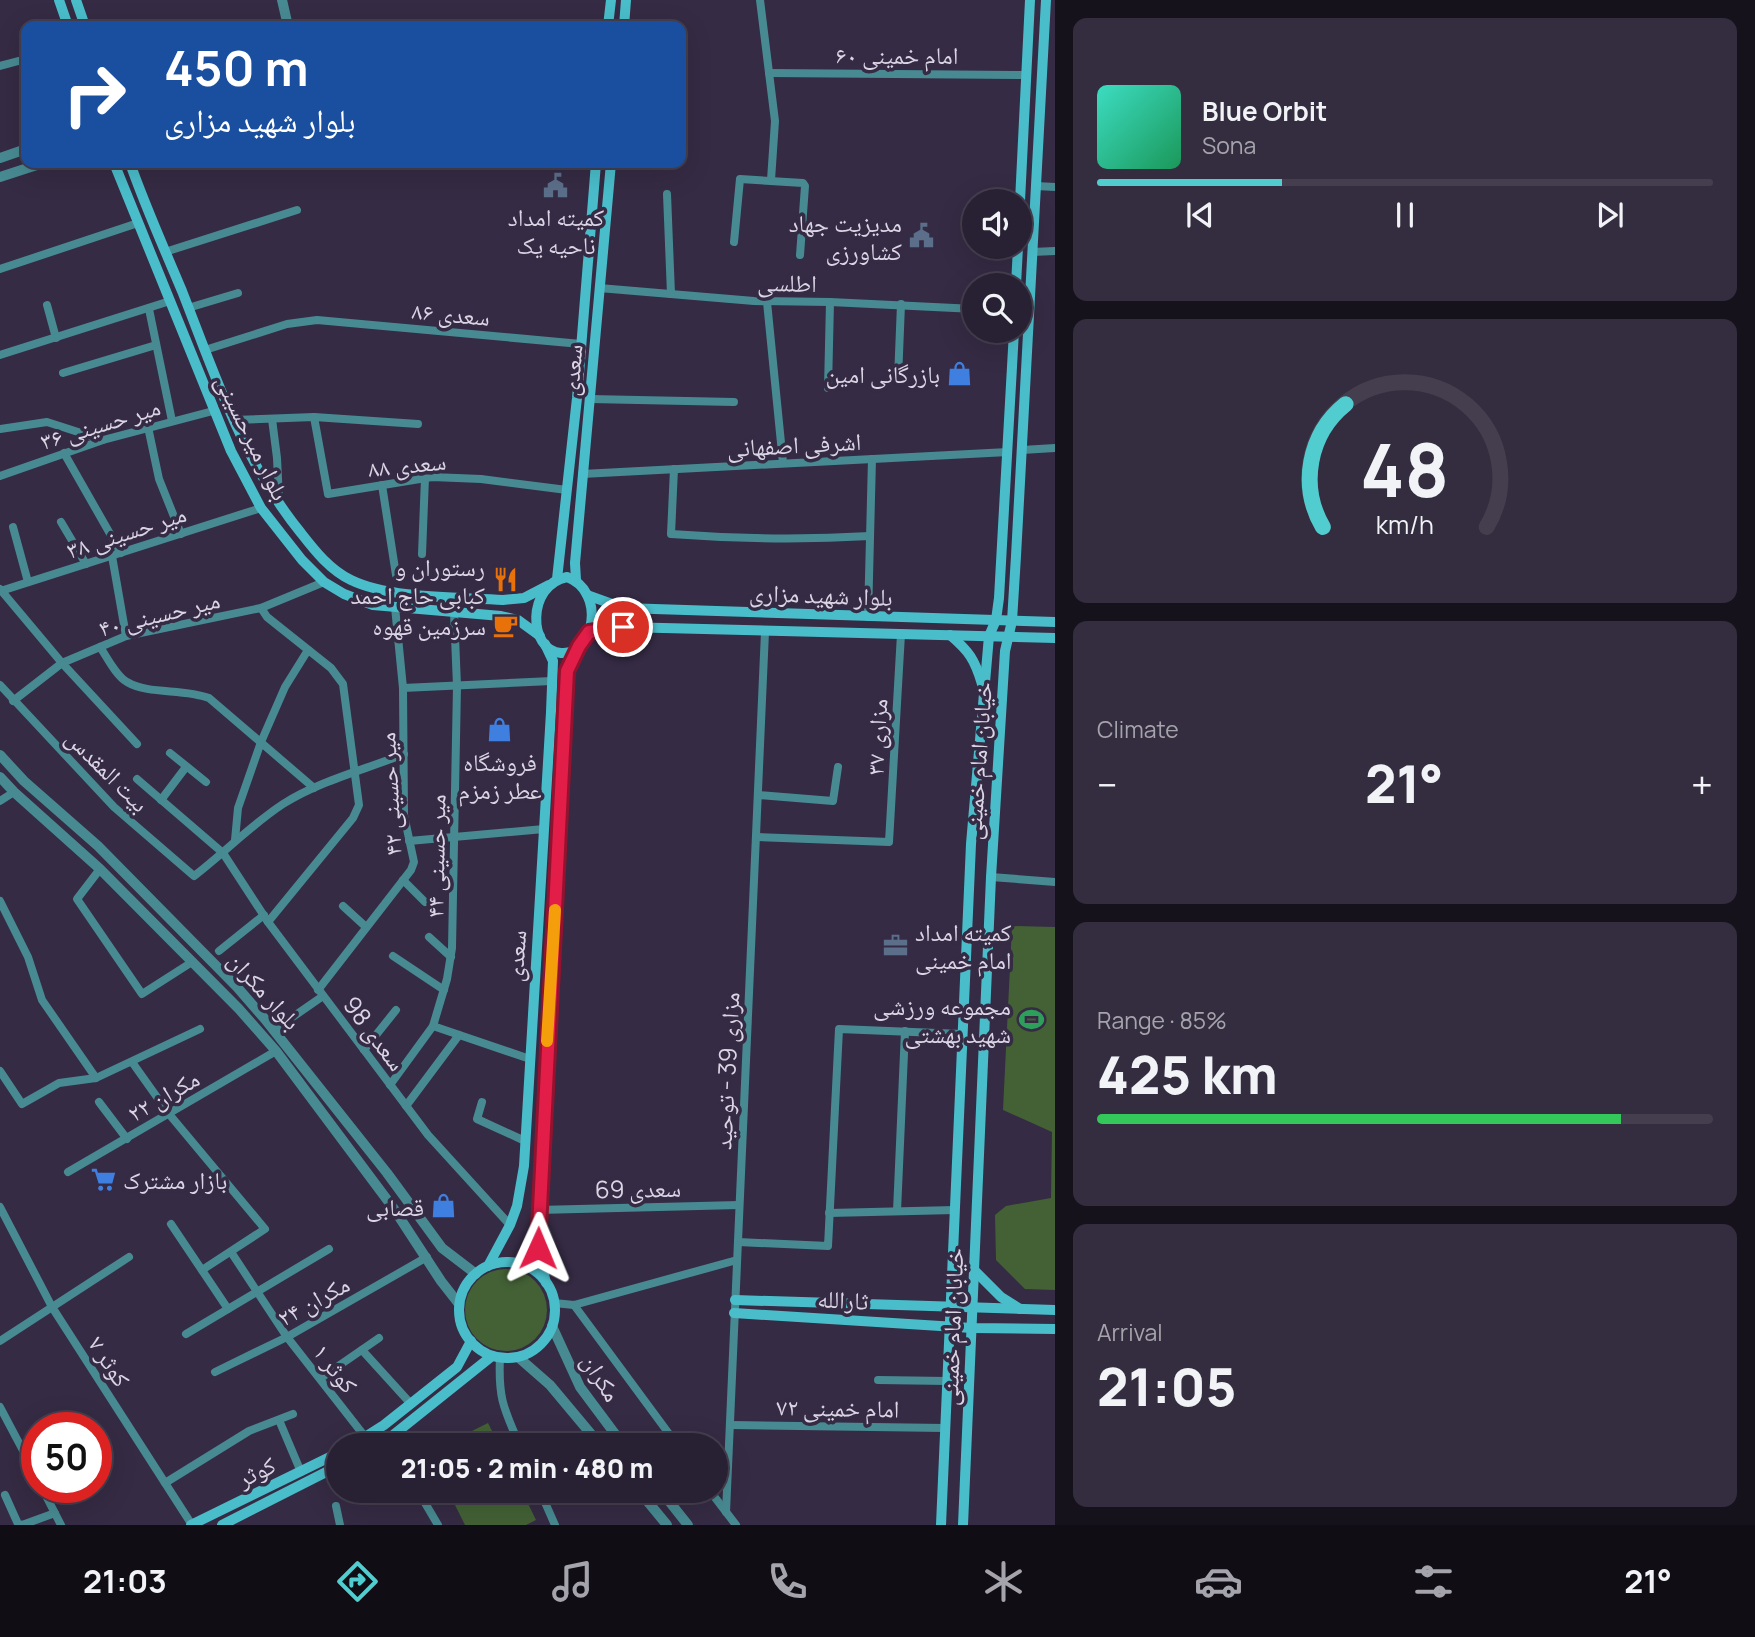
<!DOCTYPE html>
<meta charset="utf-8">
<style>
:root{--surface:#282033;--page:#342d3f;--text:#f1f3f6;--muted:#a5a3ac;--line:#443e4e;--accent:#52cdcf}
body{margin:0;font-family:Manrope,"Noto Naskh Arabic",sans-serif;background:var(--page);color:var(--text);height:100vh;display:flex;flex-direction:column;font-size:26px;white-space:nowrap}
*{box-sizing:border-box;margin:0}
p{font-size:23px;color:var(--muted)}
.icon{flex:none;width:38px;height:38px;fill:none;stroke:currentColor;stroke-width:2;stroke-linecap:round;stroke-linejoin:round}
.map{position:relative;flex:1;overflow:hidden}
.sheet{display:flex;flex-direction:column;gap:18px;padding:18px;background:#16121c;width:700px}
.sheet>*{flex:none}
.guide{position:absolute;left:21px;top:21px;width:665px;height:147px;border-radius:14px;box-shadow:0 7px 28px #0002,0 0 0 2px var(--line);background:#1a4fa0;color:#fff;overflow:hidden}
.tools{position:absolute;left:962px;top:189px;display:grid;gap:14px}
.tools a{display:grid;place-items:center;width:70px;height:70px;border-radius:50%;background:var(--surface);box-shadow:0 7px 28px #0002,0 0 0 2px var(--line);font-size:35px}
.speed{position:absolute;left:21px;top:1412px;display:flex;gap:14px;font-size:35px;font-weight:700;text-align:center}
.speed>*{display:grid;place-content:center;width:91px;height:91px;border-radius:50%;background:var(--surface);box-shadow:0 7px 28px #0002,0 0 0 2px var(--line);line-height:1}
.speed .limit{border:10px solid #d22;background:#fff;color:#111}
.pin{position:absolute;display:grid;place-items:center;width:60px;height:60px;color:#fff;margin:-30px;border:4px solid #fff;border-radius:50%;box-shadow:0 2px 7px #0007}
.me{position:absolute;width:77px;margin:-38px;rotate:1deg;stroke-linejoin:round;filter:drop-shadow(0 0 5px #0008)}
.turn{display:flex;align-items:center;gap:24px;height:147px;padding:0 28px;font-size:32px}
.turn .icon{width:91px;height:91px;stroke-width:2.5}
.turn b{display:block;font-size:49px;line-height:60px}
.big{font-size:52px;font-weight:800;line-height:1.1}
.sheet .widget{flex:1;display:flex;flex-direction:column;justify-content:center;gap:10px;min-width:0;padding:0 24px;border-radius:14px;background:var(--page)}
.sheet .dial{align-items:center;gap:0}
.dial svg{height:182px;overflow:visible;fill:none;stroke:var(--line);stroke-width:7;stroke-linecap:round;text-anchor:middle}
.dial text{fill:var(--text);stroke:none}
.song{display:flex;align-items:center;gap:21px}
.cover{width:84px;height:84px;border-radius:10px;background:linear-gradient(135deg,hsl(170 70% 55%),hsl(150 70% 35%))}
.played{height:7px;border-radius:4px;background:linear-gradient(90deg,var(--accent) 30%,var(--line) 30%)}
.keys{display:flex;justify-content:space-around;direction:ltr}
.heat{display:flex;justify-content:space-between;align-items:center;font-size:38px;direction:ltr}
.charge{height:10px;border-radius:5px;background:linear-gradient(90deg,#34c759 85%,var(--line) 0)}
.trip{position:absolute;left:326px;top:1433px;width:402px;height:70px;border-radius:35px;background:var(--surface);box-shadow:0 7px 28px #0002,0 0 0 2px var(--line);font-weight:800;line-height:70px;text-align:center}
.menu{display:flex;height:112px;justify-content:space-around;align-items:center;background:#100d14;color:var(--muted)}
.menu .icon{width:49px;height:49px}
.menu .active{color:var(--accent)}
.menu b{font-size:32px;color:var(--text)}
main{display:flex;flex:1;min-height:0}
.map>svg:first-child{display:block}
</style>
<main>
<div class="map">
<svg width="1055" height="1525" viewBox="0 0 1055 1525">
<rect width="100%" height="100%" fill="#352b44"/>
<g fill="#436135">
<polygon points="1012,926 1055,927 1055,1290 1025,1289 996,1260 995,1215 1006,1206 1051,1198 1052,1132 1003,1110"/>
<circle cx="506" cy="1310" r="41"/>
<polygon points="488,1423 499,1445 444,1445"/>
<polygon points="448,1491 522,1491 536,1520 526,1525 465,1525"/>
</g>
<g fill="none" stroke-linecap="round" stroke-linejoin="round">
<g stroke="#488a92" stroke-width="8">
<polyline points="760,0 775,121 771,180"/>
<polyline points="0,66 26,59"/>
<polyline points="769,73 1025,75"/>
<polyline points="1036,186 1055,187"/>
<polyline points="667,194 671,294"/>
<polyline points="734,242 740,179 803,183 805,186 800,255"/>
<polyline points="165,252 297,210"/>
<polyline points="1032,252 1055,251"/>
<polyline points="0,269 138,223"/>
<polyline points="599,288 754,301 830,302 975,309"/>
<polyline points="767,302 783,463"/>
<polyline points="47,305 56,338"/>
<polyline points="188,308 238,293"/>
<polyline points="149,309 172,421"/>
<polyline points="205,350 287,324 317,320 581,344"/>
<polyline points="0,355 170,301"/>
<polyline points="63,373 156,345"/>
<polyline points="898,379 901,304"/>
<polyline points="828,388 830,302"/>
<polyline points="590,399 734,402"/>
<polyline points="314,417 328,494 432,477 481,479 567,490"/>
<polyline points="272,419 277,458 279,500"/>
<polyline points="233,420 314,417 418,424"/>
<polyline points="148,427 159,479 181,534"/>
<polyline points="0,429 47,422 103,440"/>
<polyline points="1022,450 1055,448"/>
<polyline points="64,453 121,553"/>
<path d="M674,469L671,534C738,539 803,540 870,536"/>
<polyline points="582,474 1008,452"/>
<polyline points="0,476 103,440 213,411"/>
<polyline points="382,485 396,575"/>
<polyline points="61,522 86,564"/>
<polyline points="13,527 28,582"/>
<polyline points="422,554 425,478"/>
<polyline points="112,556 126,636"/>
<polyline points="0,589 62,663 137,744"/>
<polyline points="1,591 261,508"/>
<polyline points="261,608 267,617 331,668 343,684 359,805 353,818 268,922"/>
<polyline points="868,617 872,459"/>
<path d="M100,647C107,657 116,676 127,682C149,695 183,688 209,698L314,788"/>
<path d="M0,685L114,807L194,876C224,853 251,825 283,804C319,781 364,770 404,754"/>
<polyline points="403,688 552,681"/>
<polyline points="13,701 62,663 126,636 261,608 324,582"/>
<polyline points="170,753 206,782"/>
<polyline points="137,779 223,853 268,922 428,1135 510,1225"/>
<polyline points="758,795 833,801 838,767"/>
<polyline points="161,800 186,767"/>
<polyline points="0,801 14,792"/>
<polyline points="756,837 889,842 901,634"/>
<polyline points="235,840 238,808 261,742 285,687 308,650"/>
<polyline points="409,841 544,829"/>
<polyline points="100,869 77,899 142,994 192,962"/>
<polyline points="991,877 1055,882"/>
<polyline points="403,880 425,902"/>
<polyline points="0,901 28,957 42,1000 96,1078"/>
<polyline points="343,906 366,927"/>
<polyline points="429,937 451,957"/>
<polyline points="219,951 264,915"/>
<polyline points="393,956 444,990"/>
<polyline points="318,990 411,870 414,862 404,815 403,688 395,607"/>
<polyline points="433,1026 530,1059"/>
<polyline points="274,1030 323,996"/>
<polyline points="364,1050 396,1010"/>
<polyline points="132,1062 169,1114 265,1229 202,1270"/>
<polyline points="0,1071 22,1104 59,1083 96,1078 200,1029"/>
<polyline points="390,1085 433,1026 447,979 452,948 457,686 454,612"/>
<polyline points="99,1102 127,1139"/>
<polyline points="482,1102 477,1119 525,1141"/>
<polyline points="406,1106 459,1035"/>
<polyline points="68,1172 276,1051"/>
<polyline points="0,1207 52,1307 192,1525"/>
<polyline points="538,1210 739,1205"/>
<polyline points="897,1211 905,1031"/>
<polyline points="829,1213 955,1210"/>
<polyline points="171,1224 228,1309"/>
<polyline points="738,1242 828,1246 839,1029 962,1034"/>
<polyline points="231,1252 287,1337 366,1438"/>
<polyline points="554,1303 574,1305 737,1260"/>
<polyline points="574,1305 678,1446"/>
<polyline points="186,1334 329,1249"/>
<polyline points="0,1341 129,1257"/>
<polyline points="362,1350 411,1404"/>
<path d="M500,1357C498,1399 504,1409 520,1446"/>
<polyline points="215,1372 287,1337 427,1257"/>
<polyline points="321,1378 379,1338"/>
<polyline points="878,1380 947,1381"/>
<polyline points="0,1407 37,1477"/>
<polyline points="279,1420 301,1472"/>
<polyline points="730,1425 945,1428"/>
<polyline points="165,1483 249,1431 293,1414"/>
<polyline points="42,1488 61,1525"/>
<polyline points="418,1491 438,1525"/>
<polyline points="540,1491 555,1525"/>
<polyline points="710,1491 736,1525"/>
<polyline points="5,1495 18,1524 22,1525 55,1513"/>
<polyline points="336,1506 340,1525"/>
<polyline points="726,1512 765,632"/>
</g>
<g stroke="#488a92" stroke-width="10">
<polyline points="282,0 288,26"/>
<polyline points="0,158 26,149"/>
<polyline points="0,177 43,163"/>
<polyline points="0,755 24,781 98,846 237,987 264,1018 387,1173 442,1248 476,1274"/>
<polyline points="0,777 14,792 100,869 239,1009 276,1051 394,1209 441,1281 459,1304"/>
<polyline points="552,1326 580,1387 624,1446"/>
<polyline points="518,1357 550,1385 601,1446"/>
<polyline points="639,1491 667,1525"/>
<polyline points="661,1491 688,1525"/>
</g>
<g stroke="#4abdca" stroke-width="10">
<polyline points="59,0 68,26"/>
<polyline points="76,0 85,26"/>
<polyline points="608,26 611,0"/>
<polyline points="624,26 626,0"/>
<polyline points="114,163 231,451 261,508 302,560 324,582 344,594 373,605 501,616 518,620 540,636"/>
<path d="M130,163C145,206 164,248 182,291C215,375 243,462 301,533C315,551 330,570 351,580C390,599 458,597 503,600L524,598L549,585"/>
<polyline points="1020,201 1030,0"/>
<polyline points="1016,285 1018,247"/>
<path d="M567,577C606,591 595,656 561,653C528,651 526,585 567,577Z"/>
<polyline points="557,579 577,398 596,163"/>
<polyline points="576,580 575,563 611,163"/>
<polyline points="587,595 623,608 1055,622"/>
<polyline points="589,632 623,627 1055,638"/>
<path d="M950,635C969,651 975,660 982,684"/>
<circle cx="507" cy="1310" r="48"/>
<polyline points="488,1266 510,1225 517,1206 524,1166 551,712 553,661 545,644"/>
<polyline points="974,1270 1001,1297 1020,1309"/>
<polyline points="546,1283 538,1248 537,1229 567,671 579,646"/>
<polyline points="735,1300 1055,1310"/>
<polyline points="734,1313 972,1328 1055,1329"/>
<polyline points="351,1446 384,1425 457,1367 471,1341"/>
<polyline points="377,1446 387,1440 492,1356"/>
<polyline points="191,1525 338,1453"/>
<polyline points="222,1525 338,1466"/>
<polyline points="941,1525 971,844 989,636 996,620 999,598 1014,331"/>
<polyline points="963,1525 991,877 1005,651 1012,621 1016,556 1046,0"/>
</g>
</g>
<g fill="none" stroke-linecap="round" stroke-linejoin="round">
<defs>
<polyline id="route" points="538,1248 567,671 579,646 589,632 623,627"/>
</defs>
<use href="#route" stroke="#92132f" stroke-width="18"/>
<use href="#route" stroke="#e11d48" stroke-width="12"/>
<polyline stroke="#f59e0b" stroke-width="12" points="547,1041 555,910"/>
</g>
<defs>
<symbol id="civic-bare" viewBox="-9 -9 18 18"><path d="M-.6-6.5H3V-4.5H.6V-3L4-1V1h2V6H-6V1h2V-1L-.6-3ZM-1.2 2.5V6h2.4V2.5Z" fill="#5c6f8a" stroke="#352b44" stroke-width="2.5" paint-order="stroke"/></symbol>
<symbol id="shop-bare" viewBox="-9 -9 18 18"><path d="M-5-2.5h2.3a2.7 3.5 0 0 1 5.4 0H5L5.5 6h-11ZM-1.5-2.5h3a1.5 2.3 0 0 0-3 0Z" fill="#3f7fe0" stroke="#352b44" stroke-width="2.5" paint-order="stroke"/></symbol>
<symbol id="restaurant-bare" viewBox="-9 -9 18 18"><path d="M-5-6h1v4h1v-4h1v4h1v-4h1v5L-1.5 .5V6h-2V.5L-5-1ZM5-6V6H3V1.5H1.5Q1.5-4 5-6Z" fill="#e8710a" stroke="#352b44" stroke-width="2.5" paint-order="stroke"/></symbol>
<symbol id="cafe-bare" viewBox="-9 -9 18 18"><path d="M-5.5-4.5H6V0H3Q3 3.5 0 3.5H-2.5Q-5.5 3.5-5.5 0ZM3-3.2v2h1.7v-2ZM-6 4.5H4V6H-6Z" fill="#e8710a" stroke="#352b44" stroke-width="2.5" paint-order="stroke"/></symbol>
<symbol id="office-bare" viewBox="-9 -9 18 18"><path d="M-6-3h4V-5.5h4V-3h4V5H-6ZM-1-4.5V-3h2v-1.5ZM-6 0V1H6V0Z" fill="#5c6f8a" stroke="#352b44" stroke-width="2.5" paint-order="stroke"/></symbol>
<symbol id="stadium-bare" viewBox="-9 -9 18 18"><path d="M0-5a6.5 5 0 1 0 0 10a6.5 5 0 1 0 0-10ZM-3.5-1.8h7v3.6h-7Z" fill="#2e9e5b" stroke="#352b44" stroke-width="2.5" paint-order="stroke"/></symbol>
<symbol id="supermarket-bare" viewBox="-9 -9 18 18"><path d="M-6-5.5h2.5l.6 2H6L4.5 2H-2.5L-4.4-4H-6ZM-1.5 3.2a1.3 1.3 0 1 0 .1 0ZM3 3.2a1.3 1.3 0 1 0 .1 0Z" fill="#3f7fe0" stroke="#352b44" stroke-width="2.5" paint-order="stroke"/></symbol>
</defs>
<g fill-rule="evenodd">
<use href="#civic-bare" x="538" y="168" width="35" height="35"/>
<use href="#civic-bare" x="904" y="218" width="35" height="35"/>
<use href="#shop-bare" x="942" y="356" width="35" height="35"/>
<use href="#restaurant-bare" x="488" y="562" width="35" height="35"/>
<use href="#cafe-bare" x="488" y="608" width="35" height="35"/>
<use href="#shop-bare" x="482" y="712" width="35" height="35"/>
<use href="#office-bare" x="878" y="928" width="35" height="35"/>
<use href="#stadium-bare" x="1014" y="1002" width="35" height="35"/>
<use href="#supermarket-bare" x="86" y="1162" width="35" height="35"/>
<use href="#shop-bare" x="426" y="1188" width="35" height="35"/>
</g>
<g text-anchor="middle" dominant-baseline="central" stroke-width="7" stroke-linejoin="round" paint-order="stroke">
<g font-size="24" fill="#dad4e4" stroke="#352b44">
<text x="897" y="54">امام خمینی ۶۰</text>
<text transform="translate(787 282) rotate(1)">اطلسی</text>
<text transform="translate(451 313) rotate(5)">سعدی ۸۶</text>
<text transform="translate(571 370) rotate(-85)">سعدی</text>
<text transform="translate(100 423) rotate(-17)">میر حسینی ۳۶</text>
<text transform="translate(253 437) rotate(64)">بلوار میرحسینی</text>
<text transform="translate(794 444) rotate(-3)">اشرفی اصفهانی</text>
<text transform="translate(407 464) rotate(-6)">سعدی ۸۸</text>
<text transform="translate(126 531) rotate(-18)">میر حسینی ۳۸</text>
<text transform="translate(821 594) rotate(2)">بلوار شهید مزاری</text>
<text transform="translate(159 613) rotate(-14)">میر حسینی ۴۰</text>
<text transform="translate(876 737) rotate(-87)">مزاری ۳۷</text>
<text transform="translate(977 761) rotate(-86)">خیابان امام خمینی</text>
<text transform="translate(108 770) rotate(45)">بیت المقدس</text>
<text transform="translate(389 794) rotate(-93)">میر حسینی ۴۲</text>
<text transform="translate(435 856) rotate(-89)">میر حسینی ۴۴</text>
<text transform="translate(515 956) rotate(-86)">سعدی</text>
<text transform="translate(265 990) rotate(48)">بلوار مکران</text>
<text transform="translate(375 1033) rotate(53)">سعدی 98</text>
<text transform="translate(726 1071) rotate(-87)">مزاری 39 - توحید</text>
<text transform="translate(163 1095) rotate(-30)">مکران ۲۲</text>
<text transform="translate(638 1188) rotate(-1)">سعدی 69</text>
<text transform="translate(843 1299) rotate(3)">ثارالله</text>
<text transform="translate(313 1300) rotate(-29)">مکران ۲۴</text>
<text transform="translate(951 1327) rotate(-88)">خیابان امام خمینی</text>
<text transform="translate(110 1361) rotate(57)">کوثر ۷</text>
<text transform="translate(336 1368) rotate(52)">کوثر ۱</text>
<text transform="translate(602 1377) rotate(58)">مکران</text>
<text transform="translate(838 1407) rotate(1)">امام خمینی ۷۲</text>
<text transform="translate(256 1471) rotate(-26)">کوثر</text>
</g>
<g font-size="24" fill="#dad4e4" stroke="#352b44" text-anchor="end">
<text x="556" y="216" text-anchor="middle">کمیته امداد<tspan x="556" dy="28">ناحیه یک</tspan></text>
<text x="902" y="222">مدیزیت جهاد<tspan x="902" dy="28">کشاورزی</tspan></text>
<text x="940" y="373">بازرگانی امین</text>
<text x="485" y="566">رستوران و<tspan x="485" dy="28">کبابی حاج احمد</tspan></text>
<text x="486" y="625">سرزمین قهوه</text>
<text x="500" y="761" text-anchor="middle">فروشگاه<tspan x="500" dy="28">عطر زمزم</tspan></text>
<text x="915" y="931" text-anchor="start">کمیته امداد<tspan x="915" dy="28">امام خمینی</tspan></text>
<text x="1011" y="1005">مجموعه ورزشی<tspan x="1011" dy="28">شهید بهشتی</tspan></text>
<text x="123" y="1179" text-anchor="start">بازار مشترک</text>
<text x="424" y="1206">قصابی</text>
</g>
</g>
</svg>
<div class="tools">
<a><svg class="icon" aria-label="sound" viewBox="0 0 24 24"><path d="M4 9h4l5-4v14l-5-4H4zM17 9q2 3 0 6"/></svg></a>
<a><svg class="icon" aria-label="search" viewBox="0 0 24 24"><circle cx="10" cy="10" r="6"/><path d="M15 15l6 6"/></svg></a>
</div>
<div class="speed"><div class="limit">50</div></div>
<div class="pin" style="left:623px;top:627px;background:#d93025"><svg class="icon" aria-label="arrive" viewBox="0 0 24 24"><path d="M6 21V4h12l-3 4 3 4H6"/></svg></div>
<svg class="me" style="left:538px;top:1248px" viewBox="-20 -20 40 40"><path d="M0-17L14 15 0 8-14 15z" fill="#e11d48" stroke="#fff" stroke-width="4"/></svg>
<div class="trip">21:05 · 2 min · 480 m</div>
<div class="guide">
<div class="turn"><svg class="icon" aria-label="right" viewBox="0 0 24 24"><path d="M7 20v-9h11M14 6l5 5-5 5"/></svg><div><b>450 m</b>بلوار شهید مزاری</div></div>
</div>
</div>
<section class="sheet">
<div class="widget">
<div class="song"><i class="cover"></i><div><b>Blue Orbit</b><p>Sona</p></div></div>
<div class="played"></div>
<div class="keys"><svg class="icon" aria-label="previous" viewBox="0 0 24 24"><path d="M18 5L8 12l10 7zM5 5v14"/></svg><svg class="icon" aria-label="pause" viewBox="0 0 24 24"><path d="M8 5v14M16 5v14"/></svg><svg class="icon" aria-label="next" viewBox="0 0 24 24"><path d="M6 5l10 7-10 7zM19 5v14"/></svg></div>
</div>
<div class="widget dial"><svg viewBox="0 0 100 80">
<path d="M14 69A42 42 0 1 1 86 69"/>
<path d="M14 69A42 42 0 0 1 24 15" stroke="#52cdcf"/>
<text x="50" y="56" font-size="32" font-weight="700">48</text>
<text x="50" y="72" font-size="11">km/h</text>
</svg></div>
<div class="widget"><p>Climate</p>
<div class="heat"><a>−</a><b class="big">21°</b><a>+</a></div>
</div>
<div class="widget"><p>Range · 85%</p><b class="big">425 km</b><div class="charge"></div></div>
<div class="widget"><p>Arrival</p><b class="big">21:05</b></div>
</section>
</main>
<nav class="menu">
<b>21:03</b>
<svg class="icon active" aria-label="directions" viewBox="0 0 24 24"><path d="M12 3l9 9-9 9-9-9zM9 14v-3h6M13 9l2 2-2 2"/></svg>
<svg class="icon" aria-label="music" viewBox="0 0 24 24"><path d="M9 18V5l10-2v13"/><circle cx="6" cy="18" r="3"/><circle cx="16" cy="16" r="3"/></svg>
<svg class="icon" aria-label="phone" viewBox="0 0 24 24"><path d="M5 4h4l2 5-3 2q2 4 5 5l2-3 5 2v4C11 20 4 13 5 4z"/></svg>
<svg class="icon" aria-label="climate" viewBox="0 0 24 24"><path d="M12 3v18M4 7l16 10M4 17L20 7"/></svg>
<svg class="icon" aria-label="car" viewBox="0 0 24 24"><path d="M5 17H2v-5l4-1 3-4h7l3 4 3 1v5h-3M9 17h6M6 11h13"/><circle cx="7" cy="17" r="2"/><circle cx="17" cy="17" r="2"/></svg>
<svg class="icon" aria-label="filters" viewBox="0 0 24 24"><path d="M4 7h16M4 17h16"/><circle cx="9" cy="7" r="2"/><circle cx="15" cy="17" r="2"/></svg>
<b>21°</b>
</nav>
